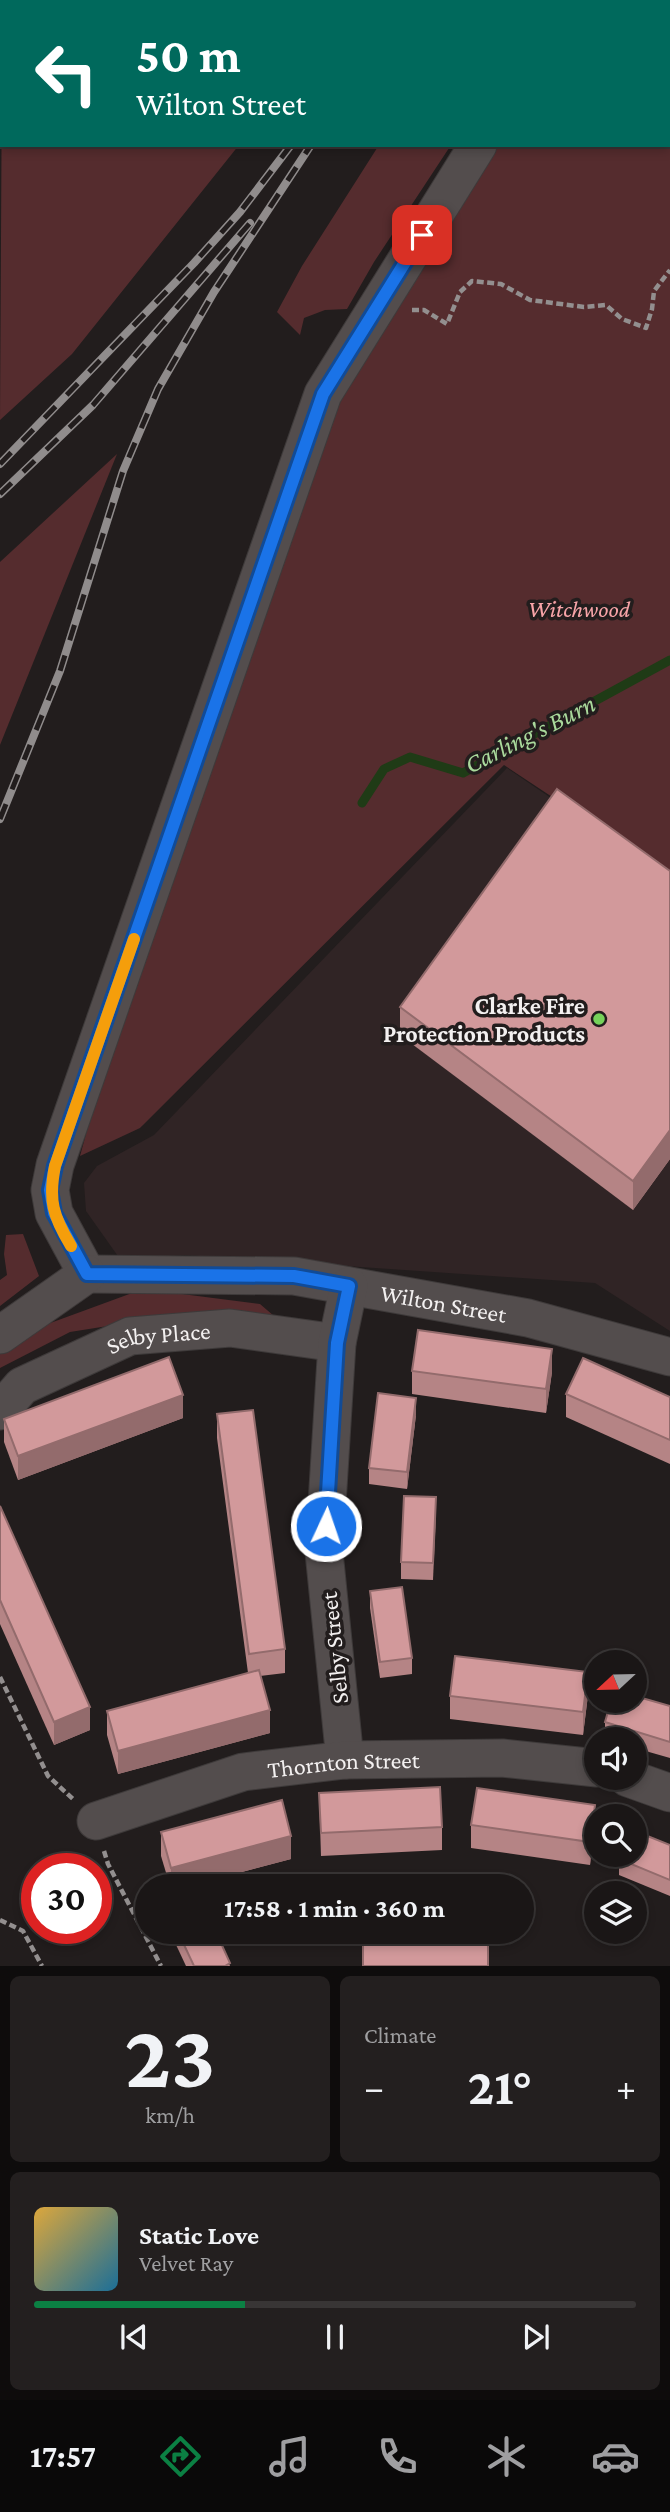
<!DOCTYPE html>
<meta charset="utf-8">
<style>
:root{--surface:#1a1616;--page:#231f1f;--text:#f1f3f6;--muted:#9f9fa1;--line:#383535;--accent:#0b8043}
body{margin:0;font-family:"Crimson Pro",serif;background:var(--page);color:var(--text);height:100vh;display:flex;flex-direction:column;font-size:26px;white-space:nowrap}
*{box-sizing:border-box;margin:0}
p{font-size:23px;color:var(--muted)}
.icon{flex:none;width:38px;height:38px;fill:none;stroke:currentColor;stroke-width:2;stroke-linecap:round;stroke-linejoin:round}
.map{position:relative;height:1966px;overflow:hidden}
.panel{display:flex;flex-direction:column;gap:10px;padding:10px;background:#0e0c0c;flex:1}
.panel>*{flex:none}
.guide{position:absolute;left:0px;top:0px;width:670px;height:147px;box-shadow:0 4px 10px #0003,0 0 0 2px var(--line);background:#00695c;color:#fff;overflow:hidden}
.needle{width:46px;rotate:248deg}
.controls{position:absolute;left:584px;top:1650px;display:grid;gap:14px}
.controls a{display:grid;place-items:center;width:63px;height:63px;border-radius:50%;background:var(--surface);box-shadow:0 4px 10px #0003,0 0 0 2px var(--line);font-size:35px}
.speed{position:absolute;left:21px;top:1853px;display:flex;gap:14px;font-size:35px;font-weight:700;text-align:center}
.speed>*{display:grid;place-content:center;width:91px;height:91px;border-radius:50%;background:var(--surface);box-shadow:0 4px 10px #0003,0 0 0 2px var(--line);line-height:1}
.speed .limit{border:10px solid #d22;background:#fff;color:#111}
.pin{position:absolute;display:grid;place-items:center;width:60px;height:60px;color:#fff;margin:-30px;border-radius:14px;box-shadow:0 4px 10px #0006}
.me{position:absolute;width:77px;margin:-38px;rotate:3deg;stroke-linejoin:round;filter:drop-shadow(0 0 5px #0008)}
.turn{display:flex;align-items:center;gap:24px;height:147px;padding:0 21px;font-size:32px}
.turn .icon{width:91px;height:91px;stroke-width:2.5}
.turn b{display:block;font-size:49px;line-height:60px}
.big{font-size:52px;font-weight:700;line-height:1.1}
.panel .widget{flex:1;display:flex;flex-direction:column;justify-content:center;gap:10px;min-width:0;padding:0 24px;border-radius:10px;background:var(--page)}
.panel .dial{align-items:center;gap:0}
.dial b{font-size:91px;line-height:1}
.song{display:flex;align-items:center;gap:21px}
.cover{width:84px;height:84px;border-radius:10px;background:linear-gradient(135deg,hsl(40 70% 55%),hsl(200 70% 35%))}
.played{height:7px;border-radius:4px;background:linear-gradient(90deg,var(--accent) 35%,var(--line) 35%)}
.keys{display:flex;justify-content:space-around;direction:ltr}
.heat{display:flex;justify-content:space-between;align-items:center;font-size:38px;direction:ltr}
.panel .tiles{flex:1;display:grid;gap:10px;grid-template-columns:1fr 1fr}
.widget:last-child{grid-column:span 2}
.trip{position:absolute;left:135px;top:1874px;width:399px;height:70px;border-radius:35px;background:var(--surface);box-shadow:0 4px 10px #0003,0 0 0 2px var(--line);font-weight:700;line-height:70px;text-align:center}
.menu{display:flex;height:112px;justify-content:space-around;align-items:center;background:#0a0909;color:var(--muted)}
.menu .icon{width:49px;height:49px}
.menu .active{color:var(--accent)}
.menu b{font-size:32px;color:var(--text)}
.map>svg:first-child{display:block}
</style>
<div class="map">
<svg width="670" height="1966" viewBox="0 0 670 1966">
<rect width="100%" height="100%" fill="#221d1d"/>
<g fill="#302425">
<polygon points="230,0 348,0 232,2"/>
<polygon points="507,768 670,879 670,1331 595,1283 185,1255 120,1259 86,1211 84,1183 97,1166 154,1135"/>
</g>
<g fill="#552c2e">
<polygon points="25,0 213,0 24,2"/>
<polygon points="588,0 670,0 670,875 504,765 140,1128 80,1156 103,1072 342,378 493,145 668,145 668,2 587,2"/>
<polygon points="2,58 2,145 239,145 72,354 0,420"/>
<polygon points="379,145 451,145 374,262 347,309 325,310 304,318 300,335 277,312 302,266"/>
<polygon points="117,454 0,745 0,562"/>
<polygon points="23,1234 39,1276 0,1306 0,1280 7,1275 4,1254 6,1235"/>
<polygon points="143,1289 260,1304 274,1316 152,1319 70,1332 0,1368 0,1352 34,1329"/>
</g>
<g fill="none" stroke-linecap="round" stroke-linejoin="round">
<polyline stroke="#1f3b16" stroke-width="9" points="362,803 384,769 410,757 463,773 670,660"/>
<defs>
<g id="street">
<polyline points="572,2 573,0"/>
<polyline points="87,1274 54,1213 50,1190 55,1165 323,394 478,145"/>
<path id="s1" d="M87,1274L294,1276L528,1318L670,1357"/>
<polyline points="0,1335 87,1274"/>
<path id="s2" d="M0,1411L22,1386L130,1336L230,1328L337,1343"/>
<polyline points="345,1760 324,1552 337,1343 349,1286"/>
<polyline points="628,1778 670,1793"/>
<path id="s3" d="M96,1821L243,1772L345,1760L502,1758L597,1768"/>
</g>
</defs>
<use href="#street" stroke="#3e3a3a" stroke-width="39"/>
<g stroke="#938f8f" stroke-width="4.5" stroke-dasharray="7 3.5" stroke-linecap="butt">
<polyline points="412,310 424,310 447,324 460,292 472,281 501,284 530,300 584,307 606,305 622,319 646,328 652,309 654,291 670,270"/>
<polyline points="0,1677 48,1776 74,1800"/>
<polyline points="104,1851 108,1864 161,1966"/>
<polyline points="0,1920 23,1931 42,1966"/>
</g>
<use href="#street" stroke="#534d4d" stroke-width="37"/>
<defs>
<g id="rail">
<polyline points="402,2 403,0"/>
<polyline points="420,2 422,0"/>
<polyline points="0,464 194,263 240,212 291,145"/>
<polyline points="0,494 93,405 250,223"/>
<polyline points="0,819 60,671 123,471 158,389 214,292 311,145"/>
</g>
</defs>
<use href="#rail" stroke="#908c8c" stroke-width="8"/>
<use href="#rail" stroke="#221d1d" stroke-width="5" stroke-dasharray="16" stroke-linecap="butt"/>
</g>
<g fill="#b58485">
<polygon points="670,871 670,1159 633,1210 400,1035 400,1007"/>
<polygon points="412,1371 552,1372 546,1413 412,1394"/>
<polygon points="566,1394 670,1397 670,1464 566,1417"/>
<polygon points="217,1414 285,1649 285,1673 260,1676 270,1733 118,1774 107,1735 107,1711 248,1673 217,1438"/>
<polygon points="416,1415 407,1489 369,1484 369,1468"/>
<polygon points="183,1418 18,1480 4,1442 4,1419"/>
<polygon points="0,1506 90,1730 54,1745 0,1624"/>
<polygon points="436,1514 433,1580 401,1579 401,1562"/>
<polygon points="370,1591 412,1658 412,1674 380,1678 370,1608"/>
<polygon points="588,1695 583,1735 450,1719 450,1696"/>
<polygon points="670,1706 670,1758 635,1748 635,1740 609,1740 605,1738 605,1722"/>
<polygon points="319,1793 442,1827 442,1850 321,1856"/>
<polygon points="471,1825 595,1828 590,1865 471,1848"/>
<polygon points="161,1832 291,1859 189,1886 170,1886 161,1856"/>
<polygon points="670,1845 670,1896 619,1875 619,1859"/>
<polygon points="170,1932 216,1932 230,1966 186,1966"/>
</g>
<g fill="#936b6c">
<polygon points="670,1130 670,1159 633,1210 633,1181"/>
<polygon points="552,1349 552,1372 546,1413 546,1389"/>
<polygon points="183,1395 183,1418 18,1480 18,1456"/>
<polygon points="416,1398 416,1415 407,1489 407,1472"/>
<polygon points="588,1672 588,1695 583,1735 583,1712"/>
<polygon points="90,1707 90,1730 54,1745 54,1722"/>
<polygon points="270,1710 270,1733 118,1774 118,1751"/>
<polygon points="595,1805 595,1828 590,1865 590,1842"/>
<polygon points="291,1836 291,1859 189,1886 171,1886 171,1868"/>
</g>
<g fill="#d2999b" stroke="#936b6c" stroke-width="2">
<polygon points="557,789 670,871 670,1130 633,1181 400,1007"/>
<polygon points="418,1330 552,1349 546,1389 412,1371"/>
<polygon points="169,1357 183,1395 18,1456 4,1419"/>
<polygon points="583,1358 670,1397 670,1440 566,1394"/>
<polygon points="378,1393 416,1398 407,1472 369,1468"/>
<polygon points="253,1410 285,1649 249,1654 217,1414"/>
<polygon points="404,1496 436,1497 433,1563 401,1562"/>
<polygon points="0,1506 90,1707 54,1722 0,1600"/>
<polygon points="402,1587 412,1658 380,1662 370,1591"/>
<polygon points="455,1656 588,1672 583,1712 450,1696"/>
<polygon points="259,1670 270,1710 118,1751 107,1711"/>
<polygon points="635,1696 670,1706 670,1742 605,1722 611,1701 635,1701"/>
<polygon points="440,1787 442,1827 321,1833 319,1793"/>
<polygon points="477,1788 595,1805 590,1842 471,1825"/>
<polygon points="282,1800 291,1836 171,1868 161,1832"/>
<polygon points="635,1831 670,1845 670,1880 619,1859 621,1855 635,1855"/>
<polygon points="178,1932 216,1932 230,1963 225,1966 194,1966"/>
<polygon points="363,1942 488,1944 488,1966 363,1966"/>
</g>
<g fill="none" stroke-linecap="round" stroke-linejoin="round">
<defs>
<polyline id="route" points="326,1526 337,1343 349,1286 294,1276 87,1274 54,1213 50,1190 55,1166 323,394 422,235"/>
</defs>
<use href="#route" stroke="#114b97" stroke-width="18"/>
<use href="#route" stroke="#1a73e8" stroke-width="12"/>
<path stroke="#f59e0b" stroke-width="12" d="M71,1246C53,1216 48,1200 55,1166L134,939"/>
</g>
<circle fill="#76d25a" stroke="#221d1d" stroke-width="2.5" cx="599" cy="1019" r="7"/>
<g text-anchor="middle" dominant-baseline="central" stroke-width="7" stroke-linejoin="round" paint-order="stroke">
<g font-size="24" font-style="italic" fill="#f7a4a8" stroke="#221d1d">
<text x="579" y="608">Witchwood</text>
</g>
<g font-size="24" font-weight="bold" fill="#f3f0f0" stroke="#221d1d" text-anchor="end">
<text x="585" y="1005">Clarke Fire<tspan x="585" dy="28">Protection Products</tspan></text>
</g>
<g font-size="24" fill="#f3f0f0" stroke="#221d1d">
<text stroke="none"><textPath href="#s1" startOffset="359">Wilton Street</textPath></text>
<text stroke="none"><textPath href="#s2" startOffset="180">Selby Place</textPath></text>
<text transform="translate(334 1648) rotate(-96)">Selby Street</text>
<text stroke="none"><textPath href="#s3" startOffset="256">Thornton Street</textPath></text>
</g>
<g font-size="26" font-style="italic" fill="#aada9c" stroke="#221d1d">
<text transform="translate(530 734) rotate(-27)">Carling's Burn</text>
</g>
</g>
</svg>
<div class="controls">
<a><svg class="needle" viewBox="-14 -14 28 28"><path d="M0-13l5 13h-10z" fill="#e53935"/><path d="M0 13l5-13h-10z" fill="#9f9fa1"/></svg></a>
<a><svg class="icon" aria-label="sound" viewBox="0 0 24 24"><path d="M4 9h4l5-4v14l-5-4H4zM17 9q2 3 0 6"/></svg></a>
<a><svg class="icon" aria-label="search" viewBox="0 0 24 24"><circle cx="10" cy="10" r="6"/><path d="M15 15l6 6"/></svg></a>
<a><svg class="icon" aria-label="layers" viewBox="0 0 24 24"><path d="M12 4l9 5-9 5-9-5zM3 14l9 5 9-5"/></svg></a>
</div>
<div class="speed"><div class="limit">30</div></div>
<div class="pin" style="left:422px;top:235px;background:#d93025"><svg class="icon" aria-label="arrive" viewBox="0 0 24 24"><path d="M6 21V4h12l-3 4 3 4H6"/></svg></div>
<svg class="me" style="left:326px;top:1526px" viewBox="-20 -20 40 40"><circle r="17" fill="#1a73e8" stroke="#fff" stroke-width="3"/><path d="M0-11L8 9 0 5-8 9z" fill="#fff"/></svg>
<div class="trip">17:58 · 1 min · 360 m</div>
<div class="guide">
<div class="turn"><svg class="icon" aria-label="left" viewBox="0 0 24 24"><path d="M17 20v-9H6M10 6l-5 5 5 5"/></svg><div><b>50 m</b>Wilton Street</div></div>
</div>
</div>
<section class="panel">
<div class="tiles">
<div class="widget dial"><b>23</b><p>km/h</p></div>
<div class="widget"><p>Climate</p>
<div class="heat"><a>−</a><b class="big">21°</b><a>+</a></div>
</div>
<div class="widget">
<div class="song"><i class="cover"></i><div><b>Static Love</b><p>Velvet Ray</p></div></div>
<div class="played"></div>
<div class="keys"><svg class="icon" aria-label="previous" viewBox="0 0 24 24"><path d="M18 5L8 12l10 7zM5 5v14"/></svg><svg class="icon" aria-label="pause" viewBox="0 0 24 24"><path d="M8 5v14M16 5v14"/></svg><svg class="icon" aria-label="next" viewBox="0 0 24 24"><path d="M6 5l10 7-10 7zM19 5v14"/></svg></div>
</div>
</div>
</section>
<nav class="menu">
<b>17:57</b>
<svg class="icon active" aria-label="directions" viewBox="0 0 24 24"><path d="M12 3l9 9-9 9-9-9zM9 14v-3h6M13 9l2 2-2 2"/></svg>
<svg class="icon" aria-label="music" viewBox="0 0 24 24"><path d="M9 18V5l10-2v13"/><circle cx="6" cy="18" r="3"/><circle cx="16" cy="16" r="3"/></svg>
<svg class="icon" aria-label="phone" viewBox="0 0 24 24"><path d="M5 4h4l2 5-3 2q2 4 5 5l2-3 5 2v4C11 20 4 13 5 4z"/></svg>
<svg class="icon" aria-label="climate" viewBox="0 0 24 24"><path d="M12 3v18M4 7l16 10M4 17L20 7"/></svg>
<svg class="icon" aria-label="car" viewBox="0 0 24 24"><path d="M5 17H2v-5l4-1 3-4h7l3 4 3 1v5h-3M9 17h6M6 11h13"/><circle cx="7" cy="17" r="2"/><circle cx="17" cy="17" r="2"/></svg>
</nav>
